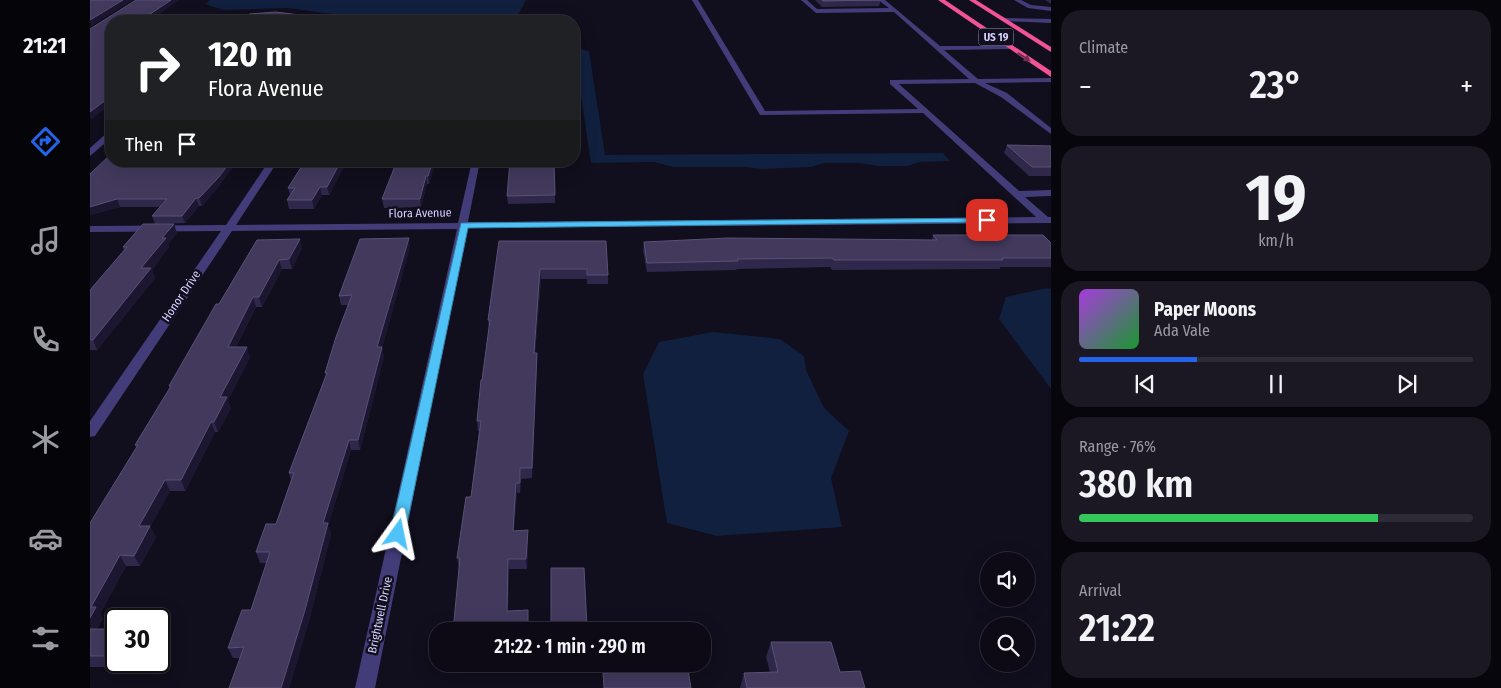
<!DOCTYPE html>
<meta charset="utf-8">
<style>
:root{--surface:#0d0a16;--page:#1b1823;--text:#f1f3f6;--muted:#9a9aa1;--line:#2d2b35;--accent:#2563eb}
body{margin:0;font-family:"Fira Sans Condensed",sans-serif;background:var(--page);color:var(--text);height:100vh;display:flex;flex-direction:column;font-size:19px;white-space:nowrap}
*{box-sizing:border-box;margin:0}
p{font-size:16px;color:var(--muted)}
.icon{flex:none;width:28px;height:28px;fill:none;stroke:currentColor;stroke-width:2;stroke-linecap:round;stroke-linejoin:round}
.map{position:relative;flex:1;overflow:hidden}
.side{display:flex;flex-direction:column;gap:10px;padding:10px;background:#07060c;width:450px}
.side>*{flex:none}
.top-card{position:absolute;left:15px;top:15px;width:475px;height:152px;border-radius:20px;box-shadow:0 5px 20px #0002,0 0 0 1px var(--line);background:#202124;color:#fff;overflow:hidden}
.fabs{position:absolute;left:890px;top:552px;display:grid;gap:10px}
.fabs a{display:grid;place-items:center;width:55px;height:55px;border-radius:50%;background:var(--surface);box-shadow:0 5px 20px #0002,0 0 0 1px var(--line);font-size:25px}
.speed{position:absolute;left:15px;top:608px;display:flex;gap:10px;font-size:25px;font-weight:700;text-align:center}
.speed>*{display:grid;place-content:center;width:65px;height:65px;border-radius:50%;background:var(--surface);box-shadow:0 5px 20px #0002,0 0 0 1px var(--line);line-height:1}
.speed .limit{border:2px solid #111;border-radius:8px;background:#fff;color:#111}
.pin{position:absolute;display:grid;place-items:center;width:42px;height:42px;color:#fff;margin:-21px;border-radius:10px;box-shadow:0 2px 8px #0006}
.me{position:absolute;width:55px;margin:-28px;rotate:12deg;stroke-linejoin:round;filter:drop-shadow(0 0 4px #0008)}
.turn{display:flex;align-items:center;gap:18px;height:105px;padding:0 20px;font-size:22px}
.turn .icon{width:65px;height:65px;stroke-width:2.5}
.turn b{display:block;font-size:35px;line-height:42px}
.then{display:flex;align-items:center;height:48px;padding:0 20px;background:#0003;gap:10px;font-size:19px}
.big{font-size:38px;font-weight:600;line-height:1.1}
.side .tile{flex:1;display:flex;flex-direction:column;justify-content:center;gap:8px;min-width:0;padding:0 18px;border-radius:20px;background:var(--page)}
.side .dial{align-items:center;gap:0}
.dial b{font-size:65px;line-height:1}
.song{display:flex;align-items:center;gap:15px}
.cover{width:60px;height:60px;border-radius:8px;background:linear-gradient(135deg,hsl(280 70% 55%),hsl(130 70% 35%))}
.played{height:5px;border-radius:2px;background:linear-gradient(90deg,var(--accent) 30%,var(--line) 30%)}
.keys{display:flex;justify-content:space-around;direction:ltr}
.heat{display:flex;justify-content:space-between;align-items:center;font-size:28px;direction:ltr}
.charge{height:8px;border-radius:4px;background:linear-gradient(90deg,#34c759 76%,var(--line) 0)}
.trip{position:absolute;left:339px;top:622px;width:282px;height:50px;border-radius:20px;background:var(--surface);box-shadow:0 5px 20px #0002,0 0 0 1px var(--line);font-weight:600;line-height:50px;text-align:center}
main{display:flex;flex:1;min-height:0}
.tab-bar{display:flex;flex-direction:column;width:90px;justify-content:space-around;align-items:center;background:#050409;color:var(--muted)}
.tab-bar .icon{width:35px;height:35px}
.tab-bar .active{color:var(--accent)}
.tab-bar b{font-size:22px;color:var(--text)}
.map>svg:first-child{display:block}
</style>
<main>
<nav class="tab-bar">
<b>21:21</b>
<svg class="icon active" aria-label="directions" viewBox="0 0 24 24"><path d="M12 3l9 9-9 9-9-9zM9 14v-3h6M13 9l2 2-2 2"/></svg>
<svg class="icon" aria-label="music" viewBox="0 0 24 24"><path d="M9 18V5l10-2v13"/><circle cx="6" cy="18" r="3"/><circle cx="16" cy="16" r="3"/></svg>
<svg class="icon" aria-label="phone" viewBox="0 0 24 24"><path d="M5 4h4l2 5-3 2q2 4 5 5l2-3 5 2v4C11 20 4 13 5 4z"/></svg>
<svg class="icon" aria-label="climate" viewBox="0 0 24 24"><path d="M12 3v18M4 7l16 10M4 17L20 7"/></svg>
<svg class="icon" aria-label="car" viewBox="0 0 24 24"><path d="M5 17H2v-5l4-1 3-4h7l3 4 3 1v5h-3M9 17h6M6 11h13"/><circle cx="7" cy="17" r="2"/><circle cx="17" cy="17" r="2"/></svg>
<svg class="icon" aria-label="filters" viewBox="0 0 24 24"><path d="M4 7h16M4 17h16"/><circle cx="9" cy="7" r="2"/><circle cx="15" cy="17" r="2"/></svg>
</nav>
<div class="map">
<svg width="961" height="688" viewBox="0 0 961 688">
<rect width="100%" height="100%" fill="#110e1d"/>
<g fill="#11203e">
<polygon points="120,0 436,0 425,21 294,21 198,8 133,10 115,4"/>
<polygon points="484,48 499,51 515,155 853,153 860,161 829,162 817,166 789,166 769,163 734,163 721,167 672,169 656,167 583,167 564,162 501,163"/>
<polygon points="957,288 961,289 961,389 909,319 916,297"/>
<polygon points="623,332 690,339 714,356 716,370 734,408 759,431 741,478 752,527 627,536 577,523 553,374 569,342"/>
</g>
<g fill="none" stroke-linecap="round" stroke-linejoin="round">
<g fill="#423c79" fill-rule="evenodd">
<polygon points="602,0 608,0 675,111 828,109 800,84 800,80 879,79 804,12 726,13 711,0 717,0 727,9 799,8 788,0 795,0 850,46 923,46 924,47 921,49 854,50 888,79 961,78 961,82 895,83 917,93 961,128 961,134 911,97 885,83 809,84 929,191 961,190 961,196 935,197 958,217 961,217 961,223 377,228 285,688 265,688 367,229 142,231 5,436 0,437 0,421 131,231 0,232 0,226 136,225 179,161 188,161 146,225 368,223 382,161 390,161 378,222 946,217 833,113 670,115"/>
<polygon points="924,0 931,0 941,5 961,7 961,11 938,8"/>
<polygon points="915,18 961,19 961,23 913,21"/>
<polygon points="18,132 21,132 21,138 0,156 0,148"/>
</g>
<g fill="#f15396" fill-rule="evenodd">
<polygon points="848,0 855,0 961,71 961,77"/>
<polygon points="879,0 886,0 961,47 961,52"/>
</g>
</g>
<g fill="#30284a">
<polygon points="725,0 791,0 789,6 732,7"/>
<polygon points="955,0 961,0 961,4"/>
<polygon points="917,145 961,146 961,176 939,176 914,153"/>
<polygon points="21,154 130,185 112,206 109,206 95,223 65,224 62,216 70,207 30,207 0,215"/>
<polygon points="215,161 257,161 239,195 232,195 224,209 199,209 197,200 200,195 198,188"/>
<polygon points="307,161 346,161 339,184 337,184 331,207 294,208 292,199"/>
<polygon points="464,161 465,203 418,204 417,196"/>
<polygon points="87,233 78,244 79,247 62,270 65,278 7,350 0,350 0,290 34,251 33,247"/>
<polygon points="843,235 961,243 961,267 910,267 910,269 742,270 740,267 647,269 646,270 557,272 553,251 554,242 842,240"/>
<polygon points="167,240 212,248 202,269 192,269 172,307 166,307 146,347 160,357 138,400 141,408 128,432 125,432 95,491 80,491 60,527 66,537 50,566 36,566 10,614 13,618 7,629 24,667 0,667 0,523 46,448 45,445 80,388 79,386 129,304"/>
<polygon points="409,241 518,275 518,284 497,284 497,279 451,279 445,353 447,353 447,363 442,478 431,479 430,493 427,493 424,531 438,530 438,541 437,569 419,569 418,611 439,621 439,631 369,569 367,558 381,497 389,431 388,431 387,421 399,330 398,320"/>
<polygon points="320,247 292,348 294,357 270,450 261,450 238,526 241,534 219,621 199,688 139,688 150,658 143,658 138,648 161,610 177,563 170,563 166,552 186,524 201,480 199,473 236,375 235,373 258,305 251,305 249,296"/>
<polygon points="461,568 494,568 497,631 461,631"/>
<polygon points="681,642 750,672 775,688 650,688 654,673 680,672 676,657"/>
<polygon points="363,664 391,664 363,665"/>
</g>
<g fill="#1c1630">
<polygon points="33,0 43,0 0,27 0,20"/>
<polygon points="81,0 90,0 59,21 50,21"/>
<polygon points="21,96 21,104 1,120 0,116 0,112"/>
<polygon points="141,161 148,161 130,185 112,206 109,198"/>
<polygon points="251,161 257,161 239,195 237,187"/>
<polygon points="343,161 346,161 339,184 338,176"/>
<polygon points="336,176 337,184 331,207 330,199"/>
<polygon points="230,187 232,195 224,209 222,200"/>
<polygon points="106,198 109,206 95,223 92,216"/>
<polygon points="27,199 30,207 0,215 0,207"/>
<polygon points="84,224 87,233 78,244 79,247 62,270 65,278 7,350 3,340 72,238"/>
<polygon points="319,238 320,247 292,348 294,357 270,450 268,440 287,347"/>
<polygon points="210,239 212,248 202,269 199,259"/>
<polygon points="189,260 192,269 172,307 169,297"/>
<polygon points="450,269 451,279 444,363 444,353"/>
<polygon points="163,297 166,307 141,357 138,347"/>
<polygon points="157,347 160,357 138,400 141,408 128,432 124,422 130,397"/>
<polygon points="447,353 447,363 442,478 442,468"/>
<polygon points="121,422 125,432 95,491 91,480"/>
<polygon points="259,440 261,450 238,526 241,534 219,621 199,688 191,688 233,523"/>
<polygon points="430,468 431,479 430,493"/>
<polygon points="75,480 80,491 60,527 66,537 50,566 44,556 49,526"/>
<polygon points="426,483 427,493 423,541 423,531"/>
<polygon points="438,530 438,541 437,569 436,559"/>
<polygon points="30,555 36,566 10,614 13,618 1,640 0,638 0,618 1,607"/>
<polygon points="418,559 419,569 418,622 417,611"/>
<polygon points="26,638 26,661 24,667 17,656"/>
</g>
<g fill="#42395d" stroke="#595176">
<polygon points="0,0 33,0 0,20"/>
<polygon points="46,0 81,0 50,21 21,21 21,96 0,112 0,29"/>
<polygon points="732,0 791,0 733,1"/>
<polygon points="186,12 226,17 221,19 236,21 154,21 159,14"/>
<polygon points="142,15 151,21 108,21"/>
<polygon points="917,145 961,146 961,167 942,167"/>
<polygon points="21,154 21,161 141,161 128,178 109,198 106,198 92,216 62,216 77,199 27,199 0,207 0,174"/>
<polygon points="215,161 251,161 237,187 230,187 222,200 197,200 205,188 198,188"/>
<polygon points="307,161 343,161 338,176 336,176 330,199 292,199"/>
<polygon points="420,161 464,161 465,195 417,196"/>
<polygon points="53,224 84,224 72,238 76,238 51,268 61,268 3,340 0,340 0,290 37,247 33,247"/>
<polygon points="843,235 953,235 961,243 961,258 912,258 913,260 744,260 742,258 647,259 648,261 557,263 554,242 638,238 847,240"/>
<polygon points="319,238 287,347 292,347 268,440 259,440 233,523 238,523 215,610 191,688 139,688 154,647 138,648 152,610 161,610 180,552 166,552 176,524 186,524 204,473 199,473 237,373 235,373 246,337 262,295 249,296 270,239"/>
<polygon points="210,239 199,259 189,260 169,297 163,297 138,347 157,347 130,397 137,397 124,422 121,422 91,480 75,480 49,526 60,526 44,556 30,555 1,607 6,607 0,618 0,523 48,445 45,445 81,386 79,386 126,304 129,304 167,240"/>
<polygon points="409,241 516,241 518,275 497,275 497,269 450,269 444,353 447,353 442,468 430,468 430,483 426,483 423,531 438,530 436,559 418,559 417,611 438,610 438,631 363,631 370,558 367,558 376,497 381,497 391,421 387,421 391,380 392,380 400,320 398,320"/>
<polygon points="461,568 494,568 497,628 461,628"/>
<polygon points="0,629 26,629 26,638 17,656 0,656"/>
<polygon points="681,642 741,642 750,672 770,671 775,688 657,688 654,673 688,672"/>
<polygon points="598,670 601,688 514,688 513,673"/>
</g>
<defs><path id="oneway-solid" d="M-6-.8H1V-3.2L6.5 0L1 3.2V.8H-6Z" transform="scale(1.25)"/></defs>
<use fill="#762d53" href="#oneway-solid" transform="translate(934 57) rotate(34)"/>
<polygon fill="#4fc3f7" stroke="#337fa1" points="897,218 902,220 900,222 378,228 315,534 313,538 308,540 302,538 300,534 371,223"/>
<g text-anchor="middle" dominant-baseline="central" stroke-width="5" stroke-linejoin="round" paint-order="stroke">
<rect fill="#110e1d" stroke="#9b94b8" stroke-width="1" x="888.5" y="28.5" width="35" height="17" rx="4"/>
<g font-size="11" font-weight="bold" fill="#d6cefb">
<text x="906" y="37">US 19</text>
</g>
<g font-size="12" fill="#d6cefb" stroke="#110e1d">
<text transform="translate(330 213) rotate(-1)">Flora Avenue</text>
<text transform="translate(91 296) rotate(-56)">Honor Drive</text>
<text transform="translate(290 615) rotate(-78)">Brightwell Drive</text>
</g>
</g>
</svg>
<div class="fabs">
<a><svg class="icon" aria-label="sound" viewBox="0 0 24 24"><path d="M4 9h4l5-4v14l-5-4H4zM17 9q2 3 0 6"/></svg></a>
<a><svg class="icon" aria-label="search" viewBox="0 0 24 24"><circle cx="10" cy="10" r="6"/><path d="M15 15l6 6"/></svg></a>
</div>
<div class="speed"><div class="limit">30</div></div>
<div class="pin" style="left:897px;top:220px;background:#d93025"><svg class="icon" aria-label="arrive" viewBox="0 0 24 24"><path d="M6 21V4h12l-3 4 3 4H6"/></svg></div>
<svg class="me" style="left:308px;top:534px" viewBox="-20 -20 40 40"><path d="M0-17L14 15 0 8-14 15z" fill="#4fc3f7" stroke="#fff" stroke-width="4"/></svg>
<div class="trip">21:22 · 1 min · 290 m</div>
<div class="top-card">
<div class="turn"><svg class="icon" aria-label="right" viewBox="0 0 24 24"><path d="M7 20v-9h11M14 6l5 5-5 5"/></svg><div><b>120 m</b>Flora Avenue</div></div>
<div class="then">Then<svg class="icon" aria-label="arrive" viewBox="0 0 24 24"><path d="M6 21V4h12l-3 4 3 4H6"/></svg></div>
</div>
</div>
<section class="side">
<div class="tile"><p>Climate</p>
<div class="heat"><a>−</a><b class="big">23°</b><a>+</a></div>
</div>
<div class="tile dial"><b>19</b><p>km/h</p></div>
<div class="tile">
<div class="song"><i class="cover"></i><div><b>Paper Moons</b><p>Ada Vale</p></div></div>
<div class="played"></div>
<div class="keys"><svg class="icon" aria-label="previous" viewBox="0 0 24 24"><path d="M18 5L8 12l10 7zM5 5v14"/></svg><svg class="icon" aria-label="pause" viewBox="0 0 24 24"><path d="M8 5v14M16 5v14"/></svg><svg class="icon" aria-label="next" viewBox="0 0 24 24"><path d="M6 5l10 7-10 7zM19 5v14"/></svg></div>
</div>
<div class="tile"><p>Range · 76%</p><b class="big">380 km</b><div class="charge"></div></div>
<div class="tile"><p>Arrival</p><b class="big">21:22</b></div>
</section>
</main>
